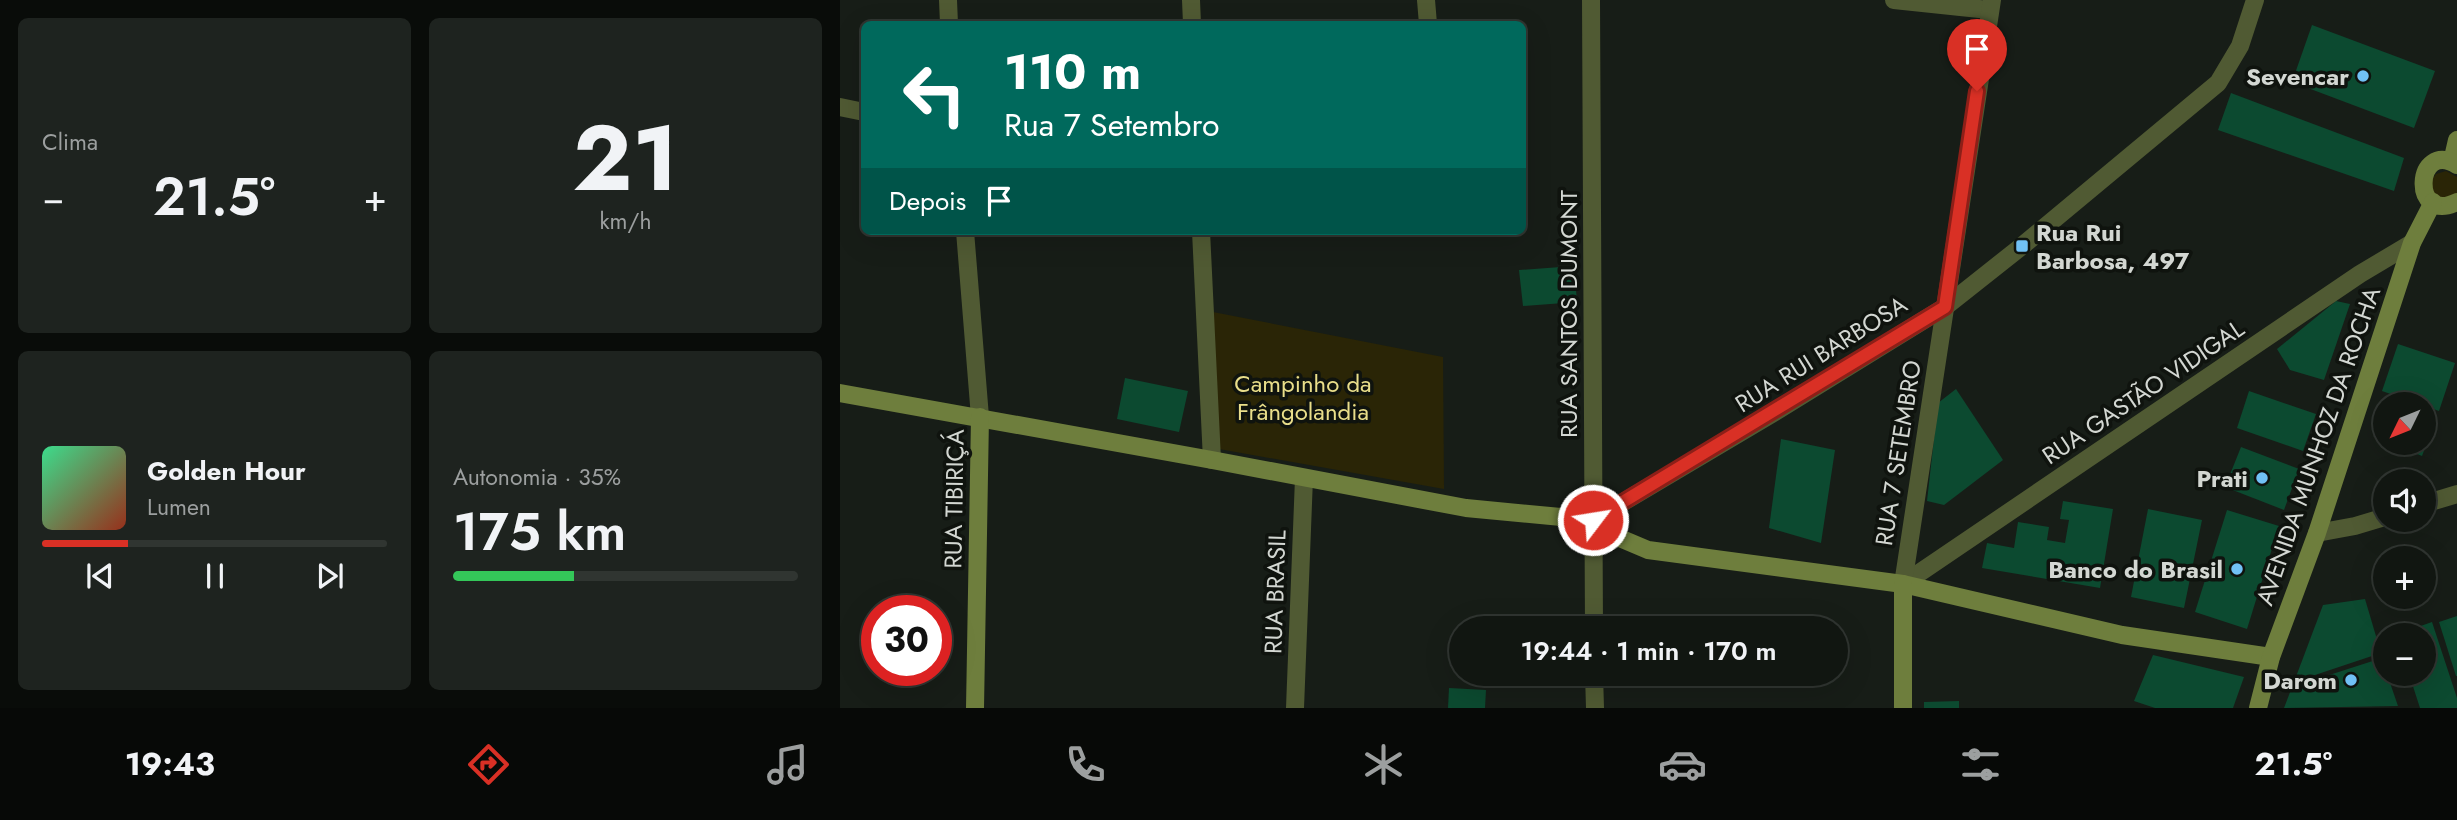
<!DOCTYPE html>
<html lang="pt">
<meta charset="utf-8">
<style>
:root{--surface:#111611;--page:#1e231f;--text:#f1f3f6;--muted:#9c9f9f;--line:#303531;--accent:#d93025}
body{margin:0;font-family:Jost,sans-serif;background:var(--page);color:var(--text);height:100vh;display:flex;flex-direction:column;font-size:26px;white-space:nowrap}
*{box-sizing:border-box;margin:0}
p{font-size:23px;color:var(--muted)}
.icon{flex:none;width:38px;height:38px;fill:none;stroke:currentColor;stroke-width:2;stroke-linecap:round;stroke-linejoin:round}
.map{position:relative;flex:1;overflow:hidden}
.details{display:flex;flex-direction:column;gap:18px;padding:18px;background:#090c09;width:840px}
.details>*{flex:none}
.banner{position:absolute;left:21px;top:21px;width:665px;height:214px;border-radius:10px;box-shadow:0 7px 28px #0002,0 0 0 2px var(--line);background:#00695c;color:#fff;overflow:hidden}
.needle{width:46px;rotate:227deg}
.buttons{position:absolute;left:1533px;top:392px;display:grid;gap:14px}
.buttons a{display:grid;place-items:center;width:63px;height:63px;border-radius:50%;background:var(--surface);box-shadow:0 7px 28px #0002,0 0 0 2px var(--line);font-size:35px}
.speed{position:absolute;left:21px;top:595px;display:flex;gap:14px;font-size:35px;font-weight:700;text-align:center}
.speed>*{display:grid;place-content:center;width:91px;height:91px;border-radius:50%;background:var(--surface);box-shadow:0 7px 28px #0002,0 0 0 2px var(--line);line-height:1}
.speed .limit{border:10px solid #d22;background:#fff;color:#111}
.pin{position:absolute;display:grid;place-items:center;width:60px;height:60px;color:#fff;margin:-72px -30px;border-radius:50% 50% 50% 0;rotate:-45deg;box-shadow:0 0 7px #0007}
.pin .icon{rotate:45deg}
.me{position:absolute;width:77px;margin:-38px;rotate:59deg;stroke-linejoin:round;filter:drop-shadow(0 0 5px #0008)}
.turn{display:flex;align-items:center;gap:24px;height:147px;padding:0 28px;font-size:32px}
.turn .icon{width:91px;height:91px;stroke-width:2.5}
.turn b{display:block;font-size:49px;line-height:60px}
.then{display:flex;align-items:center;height:66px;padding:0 28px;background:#0003;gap:14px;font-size:26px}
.big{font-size:52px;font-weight:600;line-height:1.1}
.details .widget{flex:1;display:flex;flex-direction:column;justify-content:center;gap:10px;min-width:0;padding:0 24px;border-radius:10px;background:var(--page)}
.details .dial{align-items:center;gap:0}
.dial b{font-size:91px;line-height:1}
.song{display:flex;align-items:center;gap:21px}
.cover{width:84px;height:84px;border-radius:10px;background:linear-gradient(135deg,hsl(150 70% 55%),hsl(10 70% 35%))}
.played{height:7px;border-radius:4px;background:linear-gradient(90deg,var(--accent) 25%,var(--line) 25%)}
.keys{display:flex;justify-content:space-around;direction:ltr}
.heat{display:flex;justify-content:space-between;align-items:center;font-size:38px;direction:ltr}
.charge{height:10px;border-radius:5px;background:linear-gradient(90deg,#34c759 35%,var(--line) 0)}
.details .tiles{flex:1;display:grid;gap:18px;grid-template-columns:repeat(2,1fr)}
.trip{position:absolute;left:609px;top:616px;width:399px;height:70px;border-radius:35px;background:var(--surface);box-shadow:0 7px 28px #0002,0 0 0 2px var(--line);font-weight:600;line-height:70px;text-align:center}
.tabs{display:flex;height:112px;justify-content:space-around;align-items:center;background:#070907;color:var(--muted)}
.tabs .icon{width:49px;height:49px}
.tabs .on{color:var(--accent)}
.tabs b{font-size:32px;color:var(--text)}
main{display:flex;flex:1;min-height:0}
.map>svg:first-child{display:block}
</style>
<main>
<section class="details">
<div class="tiles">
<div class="widget"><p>Clima</p>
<div class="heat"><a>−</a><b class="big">21.5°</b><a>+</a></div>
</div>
<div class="widget dial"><b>21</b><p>km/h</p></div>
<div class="widget">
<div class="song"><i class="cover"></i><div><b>Golden Hour</b><p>Lumen</p></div></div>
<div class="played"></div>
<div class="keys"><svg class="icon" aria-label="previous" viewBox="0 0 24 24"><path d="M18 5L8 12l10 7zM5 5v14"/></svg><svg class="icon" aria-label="pause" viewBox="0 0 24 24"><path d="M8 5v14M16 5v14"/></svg><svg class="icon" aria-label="next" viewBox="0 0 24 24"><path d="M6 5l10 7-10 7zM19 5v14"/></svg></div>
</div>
<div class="widget"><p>Autonomia · 35%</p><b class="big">175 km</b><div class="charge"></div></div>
</div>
</section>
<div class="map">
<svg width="1617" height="708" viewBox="0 0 1617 708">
<rect width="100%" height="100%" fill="#171d17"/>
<g fill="#2a2506">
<polygon points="1606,171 1617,177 1617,196 1612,201 1594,197 1590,182 1596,174"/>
<polygon points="373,312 603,357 604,489 379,449"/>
</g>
<g fill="#0c4a30">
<polygon points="1472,25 1595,71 1574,128 1452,82"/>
<polygon points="1391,93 1564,158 1554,191 1378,130"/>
<polygon points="734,266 737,302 683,306 679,270"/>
<polygon points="1496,301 1510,304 1484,380 1450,370 1437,349"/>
<polygon points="1558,344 1615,363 1599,411 1542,391"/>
<polygon points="285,378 348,391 339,432 277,419"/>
<polygon points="1116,389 1163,460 1104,505 1087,501 1098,403"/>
<polygon points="1409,391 1476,414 1463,451 1397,428"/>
<polygon points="1545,411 1545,441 1535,437"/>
<polygon points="1584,417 1595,421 1582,456 1550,443 1584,443"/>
<polygon points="941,439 995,450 981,543 929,528"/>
<polygon points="1401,447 1459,469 1444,510 1385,487"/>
<polygon points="1223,501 1273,509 1260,588 1142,568 1147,543 1174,548 1178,522 1209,527 1207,540 1225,543 1229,520 1220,519"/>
<polygon points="1308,509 1362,520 1344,608 1291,597"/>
<polygon points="1387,510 1439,526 1407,629 1355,612"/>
<polygon points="1525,599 1541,653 1454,682 1483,605"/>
<polygon points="1617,616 1617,676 1616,676 1599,622"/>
<polygon points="1592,622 1617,698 1617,708 1580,708 1569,674 1584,674 1584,635 1555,635"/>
<polygon points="1313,655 1404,677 1393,708 1315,708 1294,701"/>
<polygon points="1542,658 1545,674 1547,674 1558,706 1444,708 1452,687"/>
<polygon points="609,688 646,690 645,708 608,708"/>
<polygon points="1119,701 1119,708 1084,708 1084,702"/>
</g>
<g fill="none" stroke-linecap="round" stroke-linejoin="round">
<g stroke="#505a33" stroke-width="18">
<polyline points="108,0 109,24"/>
<polyline points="351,0 352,24"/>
<polyline points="586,0 588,24"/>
<polyline points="751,0 754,628"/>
<polyline points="1054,0 1149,10"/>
<polyline points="0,107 24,112"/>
<polyline points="125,231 140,417"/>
<polyline points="361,231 372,460"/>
<polyline points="1584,504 1617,494"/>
<polyline points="753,520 930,415 1105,307 1182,246 1378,83 1400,46 1415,0"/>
<polyline points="1477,533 1515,526 1545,517"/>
<polyline points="1063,584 1520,274 1572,243"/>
<polyline points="1063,584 1152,0"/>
<polyline points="754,674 755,708"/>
<polyline points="455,708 464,478"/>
</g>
<g stroke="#6e7e3d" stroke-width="18">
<polyline points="1612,162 1617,140"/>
<path d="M1617,165C1575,139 1570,225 1617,202"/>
<polyline points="0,393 372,460 626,508 753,520 782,539 808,550 1063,584 1282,635 1431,657"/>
<polyline points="1063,584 1063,708"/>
<polyline points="135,708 140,417"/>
<polyline points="1418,708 1431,657 1477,533 1572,243 1593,202"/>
</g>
</g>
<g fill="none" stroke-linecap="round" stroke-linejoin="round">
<defs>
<polyline id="route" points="753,520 1105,307 1137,91"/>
</defs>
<use href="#route" stroke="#8d1f18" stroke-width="18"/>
<use href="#route" stroke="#d93025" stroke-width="12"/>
</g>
<g fill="#71c1f5" stroke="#0f130e" stroke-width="2.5">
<circle cx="1523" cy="76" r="7"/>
<rect x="1175" y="239" width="14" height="14" rx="3.5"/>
<circle cx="1422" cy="478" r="7"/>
<circle cx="1397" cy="569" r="7"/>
<circle cx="1511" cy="680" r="7"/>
</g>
<g text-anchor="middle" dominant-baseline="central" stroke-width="7" stroke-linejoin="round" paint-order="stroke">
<g font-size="24" font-weight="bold" fill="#d3d7d2" stroke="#0f130e" text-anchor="end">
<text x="1509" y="76">Sevencar</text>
<text x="1196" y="232" text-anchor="start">Rua Rui<tspan x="1196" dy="28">Barbosa, 497</tspan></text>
<text x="1408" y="478">Prati</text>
<text x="1383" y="569">Banco do Brasil</text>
<text x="1497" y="680">Darom</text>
</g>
<g font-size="24" fill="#d3d7d2" stroke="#0f130e">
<text transform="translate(728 314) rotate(-90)">RUA SANTOS DUMONT</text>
<text transform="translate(981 354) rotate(-32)">RUA RUI BARBOSA</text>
<text transform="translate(1303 392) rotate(-34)">RUA GASTÃO VIDIGAL</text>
<text transform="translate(1478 446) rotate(-71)">AVENIDA MUNHOZ DA ROCHA</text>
<text transform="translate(1058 453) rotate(-81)">RUA 7 SETEMBRO</text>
<text transform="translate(114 499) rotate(-89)">RUA TIBIRIÇÁ</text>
<text transform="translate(435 592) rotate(-88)">RUA BRASIL</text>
</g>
<g font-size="24" fill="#e9de8a" stroke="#0f130e">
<text x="463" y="383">Campinho da<tspan x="463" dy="28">Frângolandia</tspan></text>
</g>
</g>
</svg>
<div class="buttons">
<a><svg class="needle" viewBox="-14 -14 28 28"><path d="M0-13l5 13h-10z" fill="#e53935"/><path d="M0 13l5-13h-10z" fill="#9c9f9f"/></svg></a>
<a><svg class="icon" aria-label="sound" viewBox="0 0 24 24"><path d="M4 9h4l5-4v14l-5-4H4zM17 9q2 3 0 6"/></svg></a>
<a>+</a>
<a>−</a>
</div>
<div class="speed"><div class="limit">30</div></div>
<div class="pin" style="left:1137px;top:91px;background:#d93025"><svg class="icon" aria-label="arrive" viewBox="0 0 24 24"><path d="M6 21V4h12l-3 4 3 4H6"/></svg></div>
<svg class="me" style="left:753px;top:520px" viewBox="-20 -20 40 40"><circle r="17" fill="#d93025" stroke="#fff" stroke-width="3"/><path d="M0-11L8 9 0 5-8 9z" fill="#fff"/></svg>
<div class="trip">19:44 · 1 min · 170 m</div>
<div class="banner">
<div class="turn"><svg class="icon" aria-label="left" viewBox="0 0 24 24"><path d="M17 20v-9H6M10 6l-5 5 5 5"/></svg><div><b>110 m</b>Rua 7 Setembro</div></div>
<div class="then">Depois<svg class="icon" aria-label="arrive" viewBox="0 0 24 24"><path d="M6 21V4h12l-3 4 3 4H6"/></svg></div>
</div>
</div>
</main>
<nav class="tabs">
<b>19:43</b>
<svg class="icon on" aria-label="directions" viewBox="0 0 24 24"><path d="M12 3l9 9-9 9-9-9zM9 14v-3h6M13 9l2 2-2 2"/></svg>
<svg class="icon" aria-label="music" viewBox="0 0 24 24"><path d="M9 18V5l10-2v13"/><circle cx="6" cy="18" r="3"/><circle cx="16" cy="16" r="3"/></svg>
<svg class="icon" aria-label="phone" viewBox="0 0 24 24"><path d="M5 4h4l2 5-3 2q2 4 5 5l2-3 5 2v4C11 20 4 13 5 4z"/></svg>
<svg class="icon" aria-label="climate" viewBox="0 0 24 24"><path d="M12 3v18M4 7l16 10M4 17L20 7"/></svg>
<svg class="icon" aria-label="car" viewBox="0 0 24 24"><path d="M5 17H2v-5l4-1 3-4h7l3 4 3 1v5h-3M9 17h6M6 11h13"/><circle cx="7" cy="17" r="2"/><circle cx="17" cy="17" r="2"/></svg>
<svg class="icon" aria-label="filters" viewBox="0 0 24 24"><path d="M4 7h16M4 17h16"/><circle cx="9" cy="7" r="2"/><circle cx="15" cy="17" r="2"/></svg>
<b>21.5°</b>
</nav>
